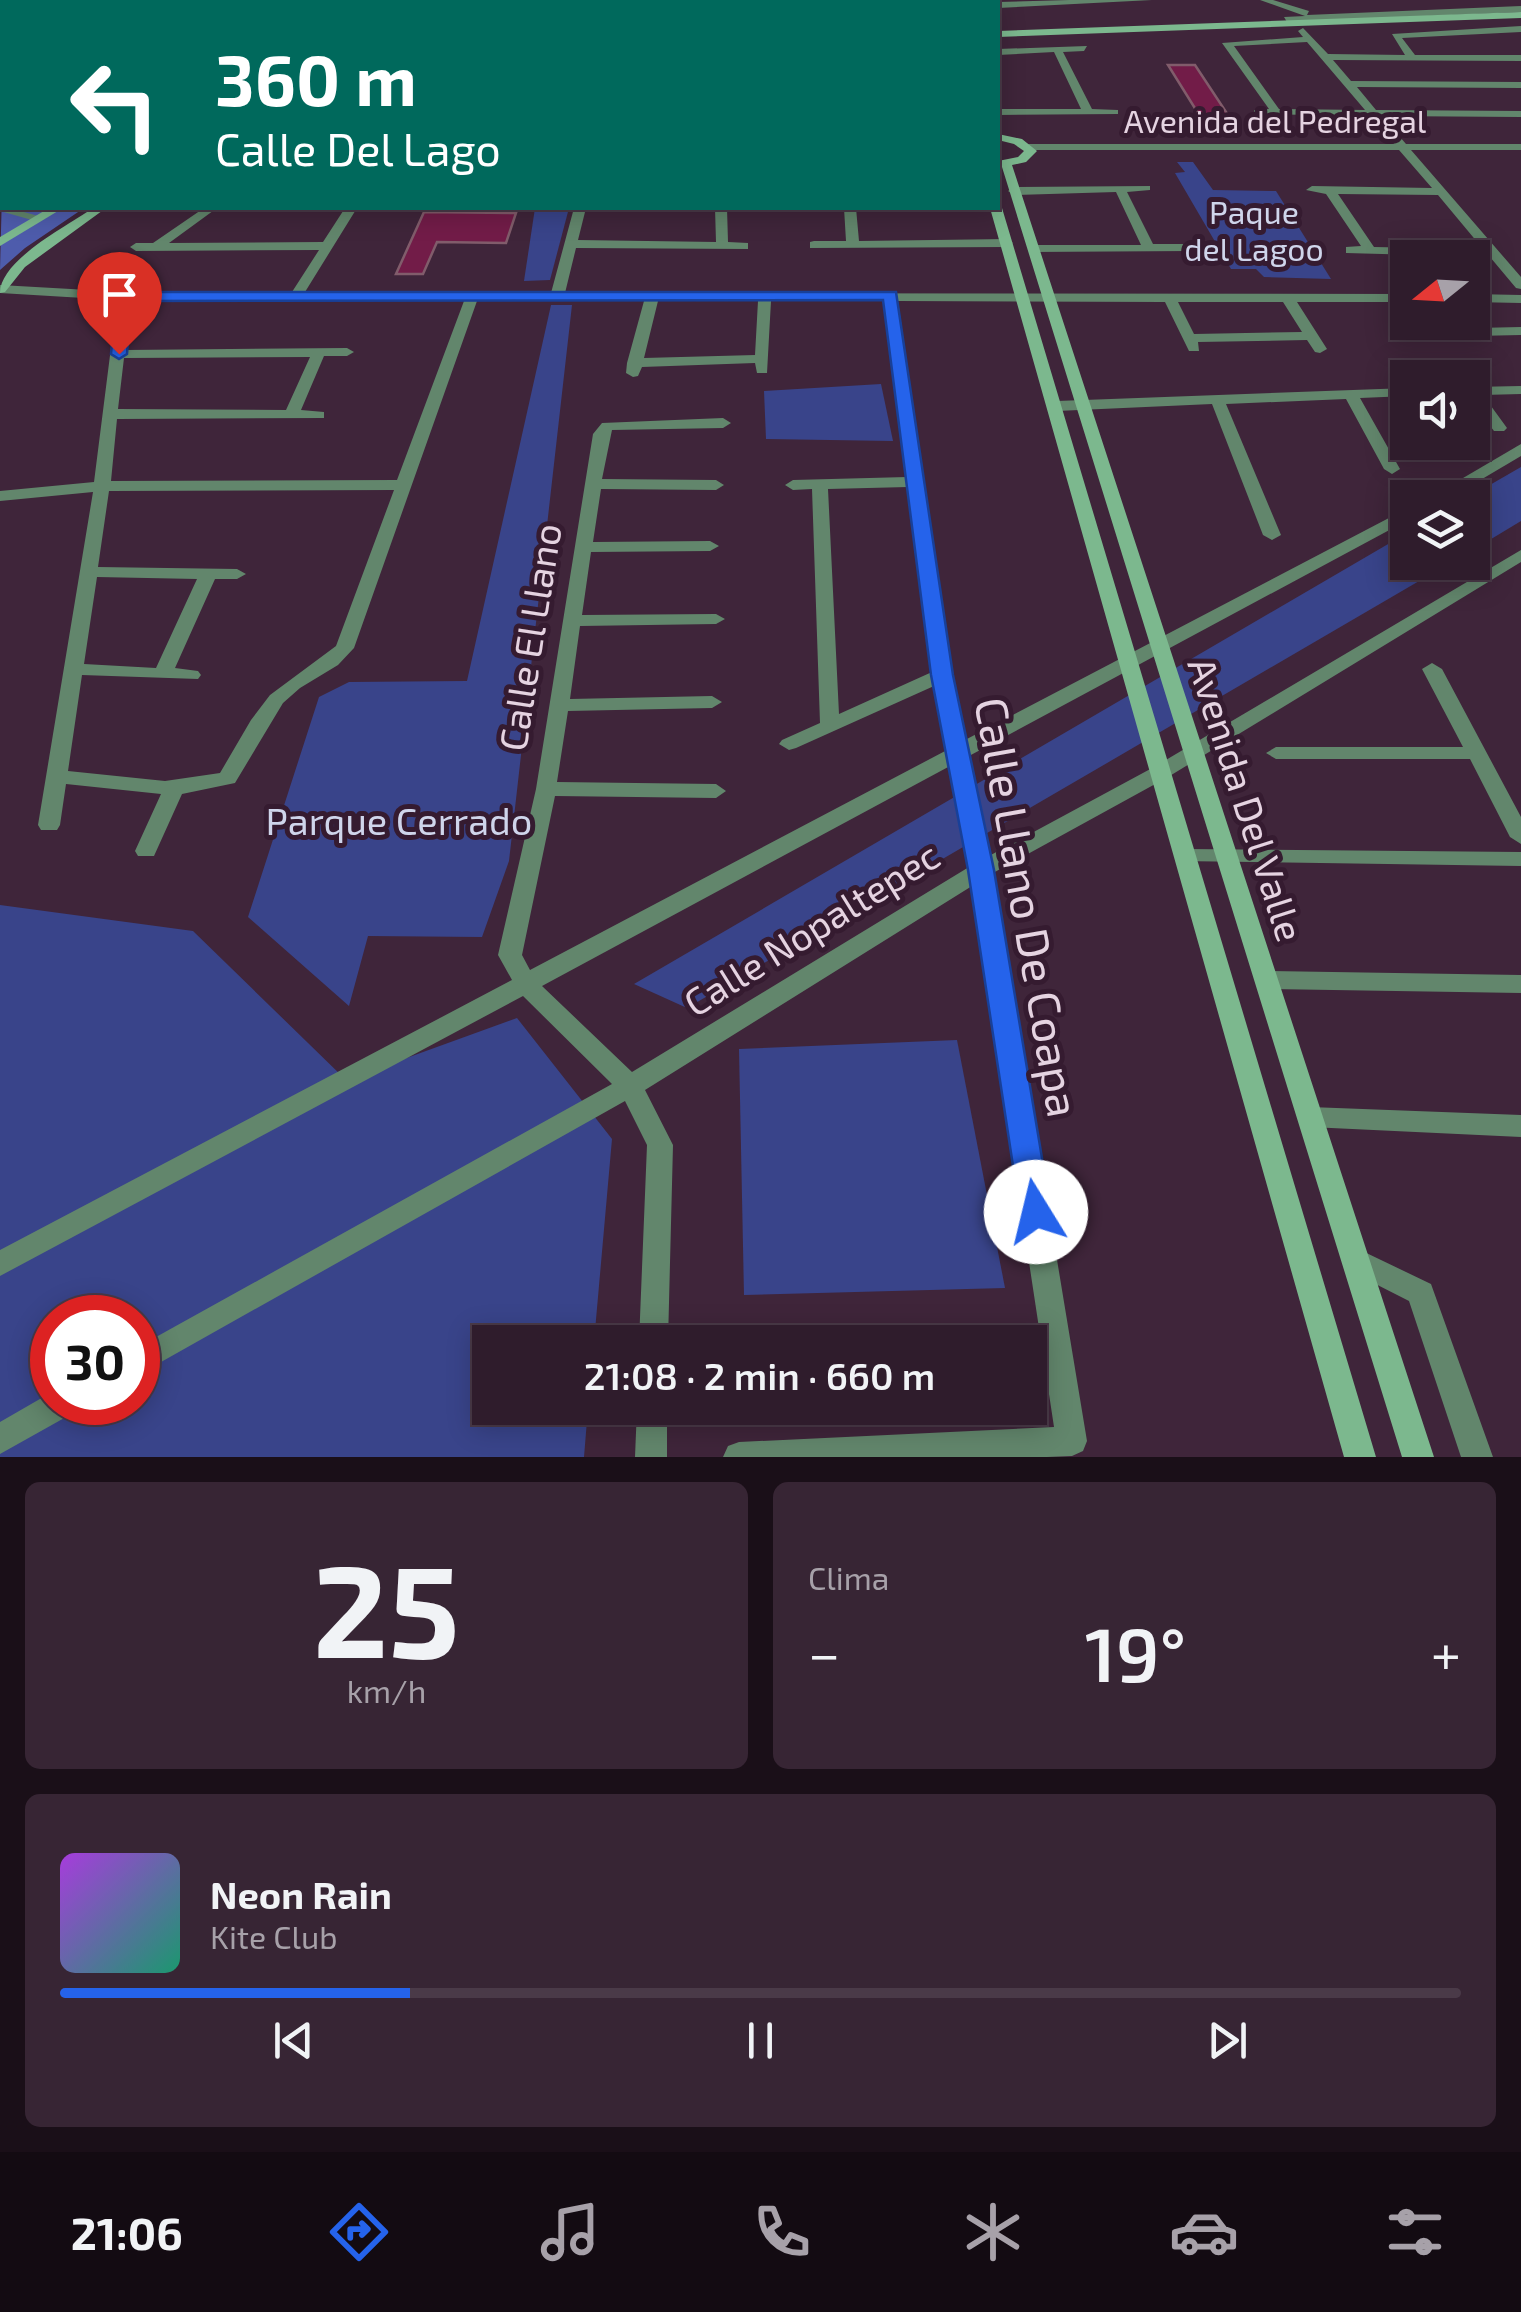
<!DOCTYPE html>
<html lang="es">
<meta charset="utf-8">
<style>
:root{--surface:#2f1c2c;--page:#372534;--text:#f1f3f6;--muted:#a7a1a9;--line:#4a3a48;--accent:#2563eb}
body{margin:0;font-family:"Exo 2",sans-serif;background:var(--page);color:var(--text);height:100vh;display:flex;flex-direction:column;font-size:38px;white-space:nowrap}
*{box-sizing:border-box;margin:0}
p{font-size:32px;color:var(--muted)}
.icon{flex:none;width:55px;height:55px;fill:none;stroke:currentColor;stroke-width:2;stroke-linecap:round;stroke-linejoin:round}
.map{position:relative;height:1457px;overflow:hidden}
.sheet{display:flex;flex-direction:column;gap:25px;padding:25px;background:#1a0f18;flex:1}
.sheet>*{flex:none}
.banner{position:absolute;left:0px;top:0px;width:1000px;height:210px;box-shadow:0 5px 25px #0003,0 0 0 2px var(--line);background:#00695c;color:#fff;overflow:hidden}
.needle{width:65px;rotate:252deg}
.controls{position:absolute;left:1390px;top:240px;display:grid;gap:20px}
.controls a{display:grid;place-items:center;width:100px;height:100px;border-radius:0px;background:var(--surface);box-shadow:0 5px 25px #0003,0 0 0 2px var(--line);font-size:50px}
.speed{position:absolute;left:30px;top:1295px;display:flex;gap:20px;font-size:50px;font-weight:700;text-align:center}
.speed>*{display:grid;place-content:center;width:130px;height:130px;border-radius:50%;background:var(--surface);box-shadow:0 5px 25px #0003,0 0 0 2px var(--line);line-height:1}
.speed .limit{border:15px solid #d22;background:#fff;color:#111}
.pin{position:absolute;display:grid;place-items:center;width:85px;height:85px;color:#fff;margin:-102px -42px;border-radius:50% 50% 50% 0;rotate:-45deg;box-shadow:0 0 10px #0007}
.pin .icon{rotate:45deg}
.me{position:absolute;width:110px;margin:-55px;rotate:351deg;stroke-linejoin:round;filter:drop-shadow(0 0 8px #0008)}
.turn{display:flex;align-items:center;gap:35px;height:210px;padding:0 50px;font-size:45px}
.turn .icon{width:130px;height:130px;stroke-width:2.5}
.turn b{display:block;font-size:70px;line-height:85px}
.big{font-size:75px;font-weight:600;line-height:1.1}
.sheet .widget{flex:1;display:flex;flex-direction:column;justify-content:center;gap:15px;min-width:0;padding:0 35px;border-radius:15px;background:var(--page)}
.sheet .dial{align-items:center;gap:0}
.dial b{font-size:130px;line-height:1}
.song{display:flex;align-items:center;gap:30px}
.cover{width:120px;height:120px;border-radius:15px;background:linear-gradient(135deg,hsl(280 70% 55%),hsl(160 70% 35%))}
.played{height:10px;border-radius:5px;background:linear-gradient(90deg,var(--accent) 25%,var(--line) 25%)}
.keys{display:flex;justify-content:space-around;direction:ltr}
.heat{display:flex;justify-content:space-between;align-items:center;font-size:55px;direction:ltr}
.sheet .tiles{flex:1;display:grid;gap:25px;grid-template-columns:1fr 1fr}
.widget:last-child{grid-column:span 2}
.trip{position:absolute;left:472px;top:1325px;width:575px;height:100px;border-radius:0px;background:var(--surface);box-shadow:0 5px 25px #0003,0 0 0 2px var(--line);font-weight:600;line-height:100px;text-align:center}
.tab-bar{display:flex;height:160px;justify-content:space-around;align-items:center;background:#130b12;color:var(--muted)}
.tab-bar .icon{width:70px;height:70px}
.tab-bar .selected{color:var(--accent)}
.tab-bar b{font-size:45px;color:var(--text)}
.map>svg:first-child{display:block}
</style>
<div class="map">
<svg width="1521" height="1457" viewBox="0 0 1521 1457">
<rect width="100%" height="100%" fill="#3f253a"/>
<g fill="#39448a" fill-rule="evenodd">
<polygon points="1177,162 1193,162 1213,190 1276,191 1331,279 1264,277 1256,269 1231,269 1175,173 1185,172"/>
<polygon points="535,208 569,208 550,280 524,281"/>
<polygon points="551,305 572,305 509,861 482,937 368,936 349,1006 248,917 319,697 349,682 467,681"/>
<polygon points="881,384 893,441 766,439 764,391"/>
<polygon points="1521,467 1521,521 1473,550 1472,498 1469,497"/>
<polygon points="1407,533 1408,562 1450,563 687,1008 634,984"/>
<path d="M0,905L193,931L346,1080L517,1018L612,1139L594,1342H490V1408H588L584,1457H0ZM52,1318H138V1402H52Z"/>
<polygon points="957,1040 1005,1288 744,1295 739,1049"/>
</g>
<polygon fill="#4e5cac" points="2,192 2,208 84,208 25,248 0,270"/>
<g fill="#721c48" stroke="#815c6b" stroke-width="2.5">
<polygon points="1168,65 1195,65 1230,118 1201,118"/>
<polygon points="424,212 516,213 506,243 437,242 423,274 396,274"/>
</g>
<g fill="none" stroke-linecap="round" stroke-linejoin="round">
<g fill="#62866c" fill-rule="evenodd">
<polygon points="24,0 30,0 29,2 23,2"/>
<polygon points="114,0 120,0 119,2 113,2"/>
<rect x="0" y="51" width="2" height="11"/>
<rect x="0" y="88" width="2" height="4"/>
<polygon points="0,178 2,178 2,183 0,184"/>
<polygon points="2,206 42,217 44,219 39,222 0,211"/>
</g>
<g fill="#62866c" fill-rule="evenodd">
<polygon points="497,0 557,0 557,1 496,2"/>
<polygon points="833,0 841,0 842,2 834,2"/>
<polygon points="914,0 923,0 924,2 916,2"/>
<polygon points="938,0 947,0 948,2 940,2"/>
<polygon points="1069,0 1152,0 998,8 998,2"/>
<polygon points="1260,0 1273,0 1309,11 1307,15 1521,6 1521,12 1287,22 1284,17 1305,16"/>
<path d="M1521,26V32L1402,38L1415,55H1521V61L1333,60L1351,81L1521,82V88L1357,87L1376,110L1521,111V117L1382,116L1406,144H1521V150H1411L1521,277V289L1516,288L1490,257L1346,253V247L1361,246L1326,194L1306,190L1312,186L1432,188L1399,150H1029L1023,147L1029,144H1394L1370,116L1254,114V110L1269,109L1222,43L1303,37L1298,31L1303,28L1328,54L1405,55L1392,34ZM1307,42L1365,110L1279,109L1234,46ZM1338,194L1438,195L1483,249L1374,247Z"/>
<polygon points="1087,46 1084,51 1063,52 1092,109 1118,110 1118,114 998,115 998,109 1081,109 1054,52 998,55 998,49"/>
<polygon points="1150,186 1150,190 1127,192 1153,244 1187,244 1193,248 1191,251 1031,252 1029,249 1035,245 1141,245 1116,192 1014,195 1008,191 1014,187"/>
<path d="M204,208H217L169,243L323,242L345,208H357L305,292L551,293L574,208H586L578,240L716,242L715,208H727L728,242L748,243V249L576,248L565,293L1408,294V302H1297L1327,349L1320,353L1315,352L1307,340L1198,342L1199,351H1189L1165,302L898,301L952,675L965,740L1408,508V520L969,756L989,856L1154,767L1521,550V562L1168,777L993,873L1087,1441L1083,1451L1072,1456L1047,1457H723L728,1446L739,1442L1054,1427L972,886L645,1090L673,1145L668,1342H639L647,1145L625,1101L138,1375V1347L612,1084L523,996L0,1276V1250L512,980L498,955L536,789L593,434L602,423L723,418L731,423L723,428L612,430L602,479L716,480L724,485L716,490L601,489L593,542L710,541L719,546L710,551L591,552L582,615L716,614L725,619L716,624L580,626L570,699L712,696L722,702L712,708L568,711L557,782L716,784L726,791L716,798L555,796L522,955L530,970L947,750L934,686L796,748L789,750L779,744L782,740L820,723L812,489L793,490L785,485L793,480L907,477L884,301H771L767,373H757L755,363L642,367L638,376L633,377L626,373L627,363L644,301H477L354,648L338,665L300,688L283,703L235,783L182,794L154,856H138L135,851L161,794L66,784L60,825L57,830H41L38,825L93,492L0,501V491L94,482L117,300L0,293V285L124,292H292L319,250L136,251L130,247L136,243H153ZM130,300L464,301L397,480L111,481L117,419L324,418V412L301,410L324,356H347L354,352L347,348L125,350ZM658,301H758L755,355L644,358ZM1178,302H1283L1302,332L1194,334ZM310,357L286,410L118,409L124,358ZM908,487L932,672L839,714L828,489ZM394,490L336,646L270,695L251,720L220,773L165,781L68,771L82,675L198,679L201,675L198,671L175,668L215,579H237L246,574L237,569L98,567L109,491ZM97,577L197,579L156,668L84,664ZM950,766L969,867L632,1072L542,986Z"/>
<polygon points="844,208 856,208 859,241 1007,239 1013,243 1007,247 810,248 810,242 814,241 846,241"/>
<polygon points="1472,294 1521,295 1521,303 1472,302"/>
<polygon points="1521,327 1521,335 1430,337 1423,333 1430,329"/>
<polygon points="1521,386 1521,394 1483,395 1507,428 1504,431 1494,431 1472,402 1472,387"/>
<polygon points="1408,388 1408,396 1360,398 1400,469 1392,474 1384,469 1346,399 1226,404 1281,535 1272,540 1263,535 1212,404 1057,411 1049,406 1057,401"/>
<polygon points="1521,444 1521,456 1450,498 1429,498"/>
<polygon points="1432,663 1442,669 1521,817 1521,844 1510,837 1470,759 1276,759 1266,753 1276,747 1463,747 1422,669"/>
<polygon points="1186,849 1521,852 1521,866 1178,861 1175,856 1178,851"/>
<polygon points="1267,971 1521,975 1521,993 1267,989 1259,986 1255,980 1259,974"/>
<polygon points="1310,1107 1521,1115 1521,1137 1310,1127 1301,1124 1297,1117 1301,1110"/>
<polygon points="1356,1248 1431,1284 1493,1457 1461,1457 1409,1301 1346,1269 1342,1260 1346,1251"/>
<polygon points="52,1392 52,1402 79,1402 75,1412 0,1454 0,1422"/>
<polygon points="637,1408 667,1408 667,1457 635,1457"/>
</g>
<g fill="#7cb88e" fill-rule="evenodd">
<polygon points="1521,12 1521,18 998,37 998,31"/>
<rect x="0" y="75" width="2" height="6"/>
<polygon points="998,134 1022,139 1037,151 1026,162 1012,165 1434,1457 1402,1457 1002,167 998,167 998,161 1018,157 1024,151 1014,144 998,140"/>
<polygon points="998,205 1002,208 1376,1457 1344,1457 990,208 998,208"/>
<polygon points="49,208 63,208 0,246 0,237"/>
<path d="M93,208H106L25,267L5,292L0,293C0,260 67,226 93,208Z"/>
</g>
</g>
<polygon fill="#2563eb" stroke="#184099" stroke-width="2.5" points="896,292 953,675 994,870 1051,1212 1047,1222 1036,1226 1025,1222 1020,1212 968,870 931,675 883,300 131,301 127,354 119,359 111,354 116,296 124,292"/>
<g text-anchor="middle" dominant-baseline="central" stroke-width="10" stroke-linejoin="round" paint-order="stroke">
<g font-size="32" fill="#e5d3e1" stroke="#351b30">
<text x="1275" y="120">Avenida del Pedregal</text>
</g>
<g font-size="32" fill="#cfd5eb" stroke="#351b30">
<text x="1254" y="211">Paque<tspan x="1254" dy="37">del Lagoo</tspan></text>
</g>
<g font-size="38" fill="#e5d3e1" stroke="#351b30">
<text transform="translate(529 637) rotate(-81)">Calle El Llano</text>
<text transform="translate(1247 799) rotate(72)">Avenida Del Valle</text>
<text transform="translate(811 928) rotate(-32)">Calle Nopaltepec</text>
</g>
<g font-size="38" fill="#cfd5eb" stroke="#351b30">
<text x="399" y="820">Parque Cerrado</text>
</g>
<g font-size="45" fill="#e5d3e1" stroke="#351b30">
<text transform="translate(1029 907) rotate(80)">Calle Llano De Coapa</text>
</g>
</g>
</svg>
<div class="controls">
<a><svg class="needle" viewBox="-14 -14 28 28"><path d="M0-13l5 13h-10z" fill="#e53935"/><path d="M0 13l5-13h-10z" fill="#a7a1a9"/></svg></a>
<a><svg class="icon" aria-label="sound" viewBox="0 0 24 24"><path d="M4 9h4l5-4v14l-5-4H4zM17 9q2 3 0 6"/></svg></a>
<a><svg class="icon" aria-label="layers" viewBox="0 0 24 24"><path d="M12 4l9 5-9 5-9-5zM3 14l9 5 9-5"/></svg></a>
</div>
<div class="speed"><div class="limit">30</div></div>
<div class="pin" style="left:119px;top:354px;background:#d93025"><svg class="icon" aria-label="arrive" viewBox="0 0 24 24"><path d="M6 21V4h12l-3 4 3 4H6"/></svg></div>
<svg class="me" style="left:1036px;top:1212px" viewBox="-20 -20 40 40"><circle r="19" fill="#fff"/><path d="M0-13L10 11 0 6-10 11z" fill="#2563eb"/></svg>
<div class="trip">21:08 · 2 min · 660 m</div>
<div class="banner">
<div class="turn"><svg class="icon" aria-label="left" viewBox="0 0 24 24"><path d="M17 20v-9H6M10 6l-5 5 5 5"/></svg><div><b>360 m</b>Calle Del Lago</div></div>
</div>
</div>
<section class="sheet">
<div class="tiles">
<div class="widget dial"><b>25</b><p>km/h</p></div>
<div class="widget"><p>Clima</p>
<div class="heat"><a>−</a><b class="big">19°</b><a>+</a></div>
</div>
<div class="widget">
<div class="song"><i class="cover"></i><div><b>Neon Rain</b><p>Kite Club</p></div></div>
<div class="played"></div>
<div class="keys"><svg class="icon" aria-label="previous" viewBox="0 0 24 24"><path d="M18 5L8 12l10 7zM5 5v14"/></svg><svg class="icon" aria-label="pause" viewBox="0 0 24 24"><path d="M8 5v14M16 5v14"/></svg><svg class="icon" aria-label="next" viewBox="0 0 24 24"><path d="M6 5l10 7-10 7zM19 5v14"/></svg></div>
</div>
</div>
</section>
<nav class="tab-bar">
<b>21:06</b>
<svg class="icon selected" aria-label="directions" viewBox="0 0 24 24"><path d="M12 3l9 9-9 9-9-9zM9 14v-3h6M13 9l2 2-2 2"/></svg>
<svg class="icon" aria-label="music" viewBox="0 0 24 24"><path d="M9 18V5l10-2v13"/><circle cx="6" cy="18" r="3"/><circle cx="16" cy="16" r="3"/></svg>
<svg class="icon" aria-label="phone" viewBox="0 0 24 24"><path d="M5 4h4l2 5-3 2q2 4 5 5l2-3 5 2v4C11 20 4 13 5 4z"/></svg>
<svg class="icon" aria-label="climate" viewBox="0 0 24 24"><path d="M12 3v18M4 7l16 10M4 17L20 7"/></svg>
<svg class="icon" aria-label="car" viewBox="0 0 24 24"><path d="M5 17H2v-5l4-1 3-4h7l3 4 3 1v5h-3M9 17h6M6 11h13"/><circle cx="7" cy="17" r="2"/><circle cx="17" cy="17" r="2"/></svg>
<svg class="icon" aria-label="filters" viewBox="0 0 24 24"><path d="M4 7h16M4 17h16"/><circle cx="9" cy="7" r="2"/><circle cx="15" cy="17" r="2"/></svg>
</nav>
